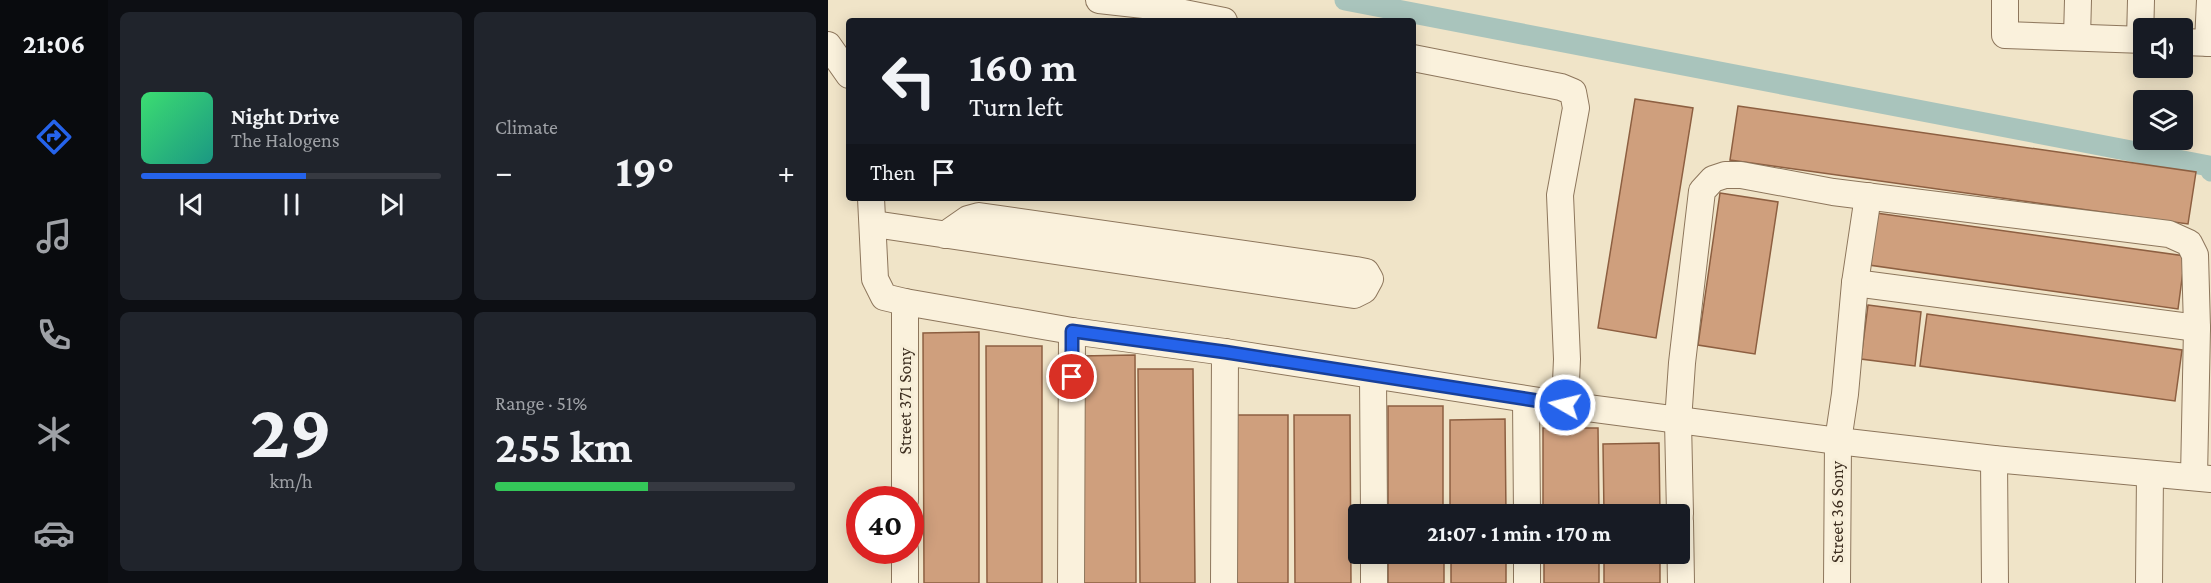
<!DOCTYPE html>
<meta charset="utf-8">
<style>
:root{--surface:#171b24;--page:#20242c;--text:#f1f3f6;--muted:#9ea1a6;--line:#363941;--accent:#2563eb}
body{margin:0;font-family:"Crimson Pro",serif;background:var(--page);color:var(--text);height:100vh;display:flex;flex-direction:column;font-size:22px;white-space:nowrap}
*{box-sizing:border-box;margin:0}
p{font-size:20px;color:var(--muted)}
.icon{flex:none;width:33px;height:33px;fill:none;stroke:currentColor;stroke-width:2;stroke-linecap:round;stroke-linejoin:round}
.map{position:relative;flex:1;overflow:hidden}
.panel{display:flex;flex-direction:column;gap:12px;padding:12px;background:#0d0f14;width:720px}
.panel>*{flex:none}
.banner{position:absolute;left:18px;top:18px;width:570px;height:183px;border-radius:6px;box-shadow:0 3px 15px #0003;background:#171b24;color:var(--text);overflow:hidden}
.controls{position:absolute;left:1305px;top:18px;display:grid;gap:12px}
.controls a{display:grid;place-items:center;width:60px;height:60px;border-radius:6px;background:var(--surface);box-shadow:0 3px 15px #0003;font-size:30px}
.speed{position:absolute;left:18px;top:486px;display:flex;gap:12px;font-size:30px;font-weight:700;text-align:center}
.speed>*{display:grid;place-content:center;width:78px;height:78px;border-radius:50%;background:var(--surface);box-shadow:0 3px 15px #0003;line-height:1}
.speed .limit{border:9px solid #d22;background:#fff;color:#111}
.pin{position:absolute;display:grid;place-items:center;width:51px;height:51px;color:#fff;margin:-26px;border:3px solid #fff;border-radius:50%;box-shadow:0 2px 6px #0007}
.me{position:absolute;width:66px;margin:-33px;rotate:278deg;stroke-linejoin:round;filter:drop-shadow(0 0 4px #0008)}
.turn{display:flex;align-items:center;gap:21px;height:126px;padding:0 24px;font-size:27px}
.turn .icon{width:78px;height:78px;stroke-width:2.5}
.turn b{display:block;font-size:42px;line-height:51px}
.then{display:flex;align-items:center;height:57px;padding:0 24px;background:#0003;gap:12px;font-size:22px}
.big{font-size:45px;font-weight:700;line-height:1.1}
.panel .card{flex:1;display:flex;flex-direction:column;justify-content:center;gap:9px;min-width:0;padding:0 21px;border-radius:9px;background:var(--page)}
.panel .dial{align-items:center;gap:0}
.dial b{font-size:78px;line-height:1}
.song{display:flex;align-items:center;gap:18px}
.cover{width:72px;height:72px;border-radius:9px;background:linear-gradient(135deg,hsl(140 70% 55%),hsl(170 70% 35%))}
.played{height:6px;border-radius:3px;background:linear-gradient(90deg,var(--accent) 55%,var(--line) 55%)}
.keys{display:flex;justify-content:space-around;direction:ltr}
.heat{display:flex;justify-content:space-between;align-items:center;font-size:33px;direction:ltr}
.charge{height:9px;border-radius:4px;background:linear-gradient(90deg,#34c759 51%,var(--line) 0)}
.panel .tiles{flex:1;display:grid;gap:12px;grid-template-columns:repeat(2,1fr)}
.trip{position:absolute;left:520px;top:504px;width:342px;height:60px;border-radius:6px;background:var(--surface);box-shadow:0 3px 15px #0003;font-weight:700;line-height:60px;text-align:center}
main{display:flex;flex:1;min-height:0}
.tab-bar{display:flex;flex-direction:column;width:108px;justify-content:space-around;align-items:center;background:#090b0e;color:var(--muted)}
.tab-bar .icon{width:42px;height:42px}
.tab-bar .current{color:var(--accent)}
.tab-bar b{font-size:27px;color:var(--text)}
.map>svg:first-child{display:block}
</style>
<main>
<nav class="tab-bar">
<b>21:06</b>
<svg class="icon current" aria-label="directions" viewBox="0 0 24 24"><path d="M12 3l9 9-9 9-9-9zM9 14v-3h6M13 9l2 2-2 2"/></svg>
<svg class="icon" aria-label="music" viewBox="0 0 24 24"><path d="M9 18V5l10-2v13"/><circle cx="6" cy="18" r="3"/><circle cx="16" cy="16" r="3"/></svg>
<svg class="icon" aria-label="phone" viewBox="0 0 24 24"><path d="M5 4h4l2 5-3 2q2 4 5 5l2-3 5 2v4C11 20 4 13 5 4z"/></svg>
<svg class="icon" aria-label="climate" viewBox="0 0 24 24"><path d="M12 3v18M4 7l16 10M4 17L20 7"/></svg>
<svg class="icon" aria-label="car" viewBox="0 0 24 24"><path d="M5 17H2v-5l4-1 3-4h7l3 4 3 1v5h-3M9 17h6M6 11h13"/><circle cx="7" cy="17" r="2"/><circle cx="17" cy="17" r="2"/></svg>
</nav>
<section class="panel">
<div class="tiles">
<div class="card">
<div class="song"><i class="cover"></i><div><b>Night Drive</b><p>The Halogens</p></div></div>
<div class="played"></div>
<div class="keys"><svg class="icon" aria-label="previous" viewBox="0 0 24 24"><path d="M18 5L8 12l10 7zM5 5v14"/></svg><svg class="icon" aria-label="pause" viewBox="0 0 24 24"><path d="M8 5v14M16 5v14"/></svg><svg class="icon" aria-label="next" viewBox="0 0 24 24"><path d="M6 5l10 7-10 7zM19 5v14"/></svg></div>
</div>
<div class="card"><p>Climate</p>
<div class="heat"><a>−</a><b class="big">19°</b><a>+</a></div>
</div>
<div class="card dial"><b>29</b><p>km/h</p></div>
<div class="card"><p>Range · 51%</p><b class="big">255 km</b><div class="charge"></div></div>
</div>
</section>
<div class="map">
<svg width="1383" height="583" viewBox="0 0 1383 583">
<rect width="100%" height="100%" fill="#f0e4c8"/>
<g fill="none" stroke-linecap="round" stroke-linejoin="round">
<polyline stroke="#a9c4bc" stroke-width="21" points="517,0 1381,166 1383,171"/>
</g>
<g fill="#cf9f7d" stroke="#8d5f41" stroke-width="1.5">
<polygon points="807,99 865,108 828,338 770,328"/>
<polygon points="910,106 1368,172 1360,224 902,160"/>
<polygon points="892,193 950,202 927,354 870,345"/>
<polygon points="1048,213 1357,256 1350,309 1041,265"/>
<polygon points="1040,305 1093,312 1087,366 1033,359"/>
<polygon points="1099,314 1354,350 1347,401 1092,366"/>
<polygon points="151,332 151,583 96,583 95,333"/>
<polygon points="158,346 214,346 214,583 159,583"/>
<polygon points="307,355 308,583 253,583 252,356"/>
<polygon points="310,369 365,369 367,583 312,583"/>
<rect x="560" y="406" width="55" height="108"/>
<polygon points="404,415 460,415 460,583 405,583"/>
<polygon points="466,415 522,415 523,583 467,583"/>
<polygon points="677,419 678,514 622,514 622,420"/>
<polygon points="715,428 770,428 771,514 715,514"/>
<polygon points="831,443 832,514 776,514 775,444"/>
<rect x="560" y="554" width="56" height="29"/>
<rect x="623" y="554" width="55" height="29"/>
<rect x="716" y="554" width="55" height="29"/>
<rect x="776" y="554" width="56" height="29"/>
</g>
<g fill="none" stroke-linecap="round" stroke-linejoin="round">
<defs>
<g id="minor">
<polyline points="271,0 316,5 396,21"/>
<polyline points="1177,0 1177,35 1316,40"/>
<polyline points="1249,37 1250,0"/>
<polyline points="1312,40 1313,0"/>
<polyline points="1354,42 1383,43"/>
<polyline points="1380,43 1382,0"/>
<polyline points="0,45 21,75"/>
<polyline points="585,58 733,87 745,92 748,108 732,195 739,359 737,405"/>
<polyline points="43,198 47,279 56,297 77,302 244,331 397,352 737,405 1010,441 1166,459 1383,479"/>
<polyline points="46,224 526,295 536,290 542,279 538,272 528,270 151,216 140,219 117,235"/>
<polyline points="1027,283 1369,328"/>
<polyline points="545,377 546,514"/>
<polyline points="698,400 699,514"/>
<polyline points="1166,459 1167,583"/>
<polyline points="77,500 77,302"/>
<polyline points="852,514 850,421 854,363 874,191 885,179 897,175 913,175 1005,192 1341,234 1361,243 1367,255 1369,328 1366,477"/>
<polyline points="852,521 853,583"/>
<polyline points="546,554 546,583"/>
<polyline points="699,554 699,583"/>
<polyline points="77,583 77,550"/>
<polyline points="243,583 244,331"/>
<polyline points="396,583 397,352"/>
<polyline points="1009,583 1010,441 1017,394 1027,283 1040,196"/>
<polyline points="1321,583 1322,474"/>
</g>
</defs>
<use href="#minor" stroke="#8d765c" stroke-width="28"/>
<use href="#minor" stroke="#faf1dc" stroke-width="26"/>
</g>
<g fill="none" stroke-linecap="round" stroke-linejoin="round">
<defs>
<polyline id="route" points="244,377 244,331 397,352 737,405"/>
</defs>
<use href="#route" stroke="#184099" stroke-width="15"/>
<use href="#route" stroke="#2563eb" stroke-width="10"/>
</g>
<g text-anchor="middle" dominant-baseline="central" stroke-width="6" stroke-linejoin="round" paint-order="stroke">
<g font-size="18" fill="#3d2e20" stroke="#f7eed8">
<text transform="translate(77 401) rotate(-90)">Street 371 Sony</text>
<text transform="translate(1009 512) rotate(-90)">Street 36 Sony</text>
</g>
</g>
</svg>
<div class="controls">
<a><svg class="icon" aria-label="sound" viewBox="0 0 24 24"><path d="M4 9h4l5-4v14l-5-4H4zM17 9q2 3 0 6"/></svg></a>
<a><svg class="icon" aria-label="layers" viewBox="0 0 24 24"><path d="M12 4l9 5-9 5-9-5zM3 14l9 5 9-5"/></svg></a>
</div>
<div class="speed"><div class="limit">40</div></div>
<div class="pin" style="left:244px;top:377px;background:#d93025"><svg class="icon" aria-label="arrive" viewBox="0 0 24 24"><path d="M6 21V4h12l-3 4 3 4H6"/></svg></div>
<svg class="me" style="left:737px;top:405px" viewBox="-20 -20 40 40"><circle r="17" fill="#2563eb" stroke="#fff" stroke-width="3"/><path d="M0-11L8 9 0 5-8 9z" fill="#fff"/></svg>
<div class="trip">21:07 · 1 min · 170 m</div>
<div class="banner">
<div class="turn"><svg class="icon" aria-label="left" viewBox="0 0 24 24"><path d="M17 20v-9H6M10 6l-5 5 5 5"/></svg><div><b>160 m</b>Turn left</div></div>
<div class="then">Then<svg class="icon" aria-label="arrive" viewBox="0 0 24 24"><path d="M6 21V4h12l-3 4 3 4H6"/></svg></div>
</div>
</div>
</main>
